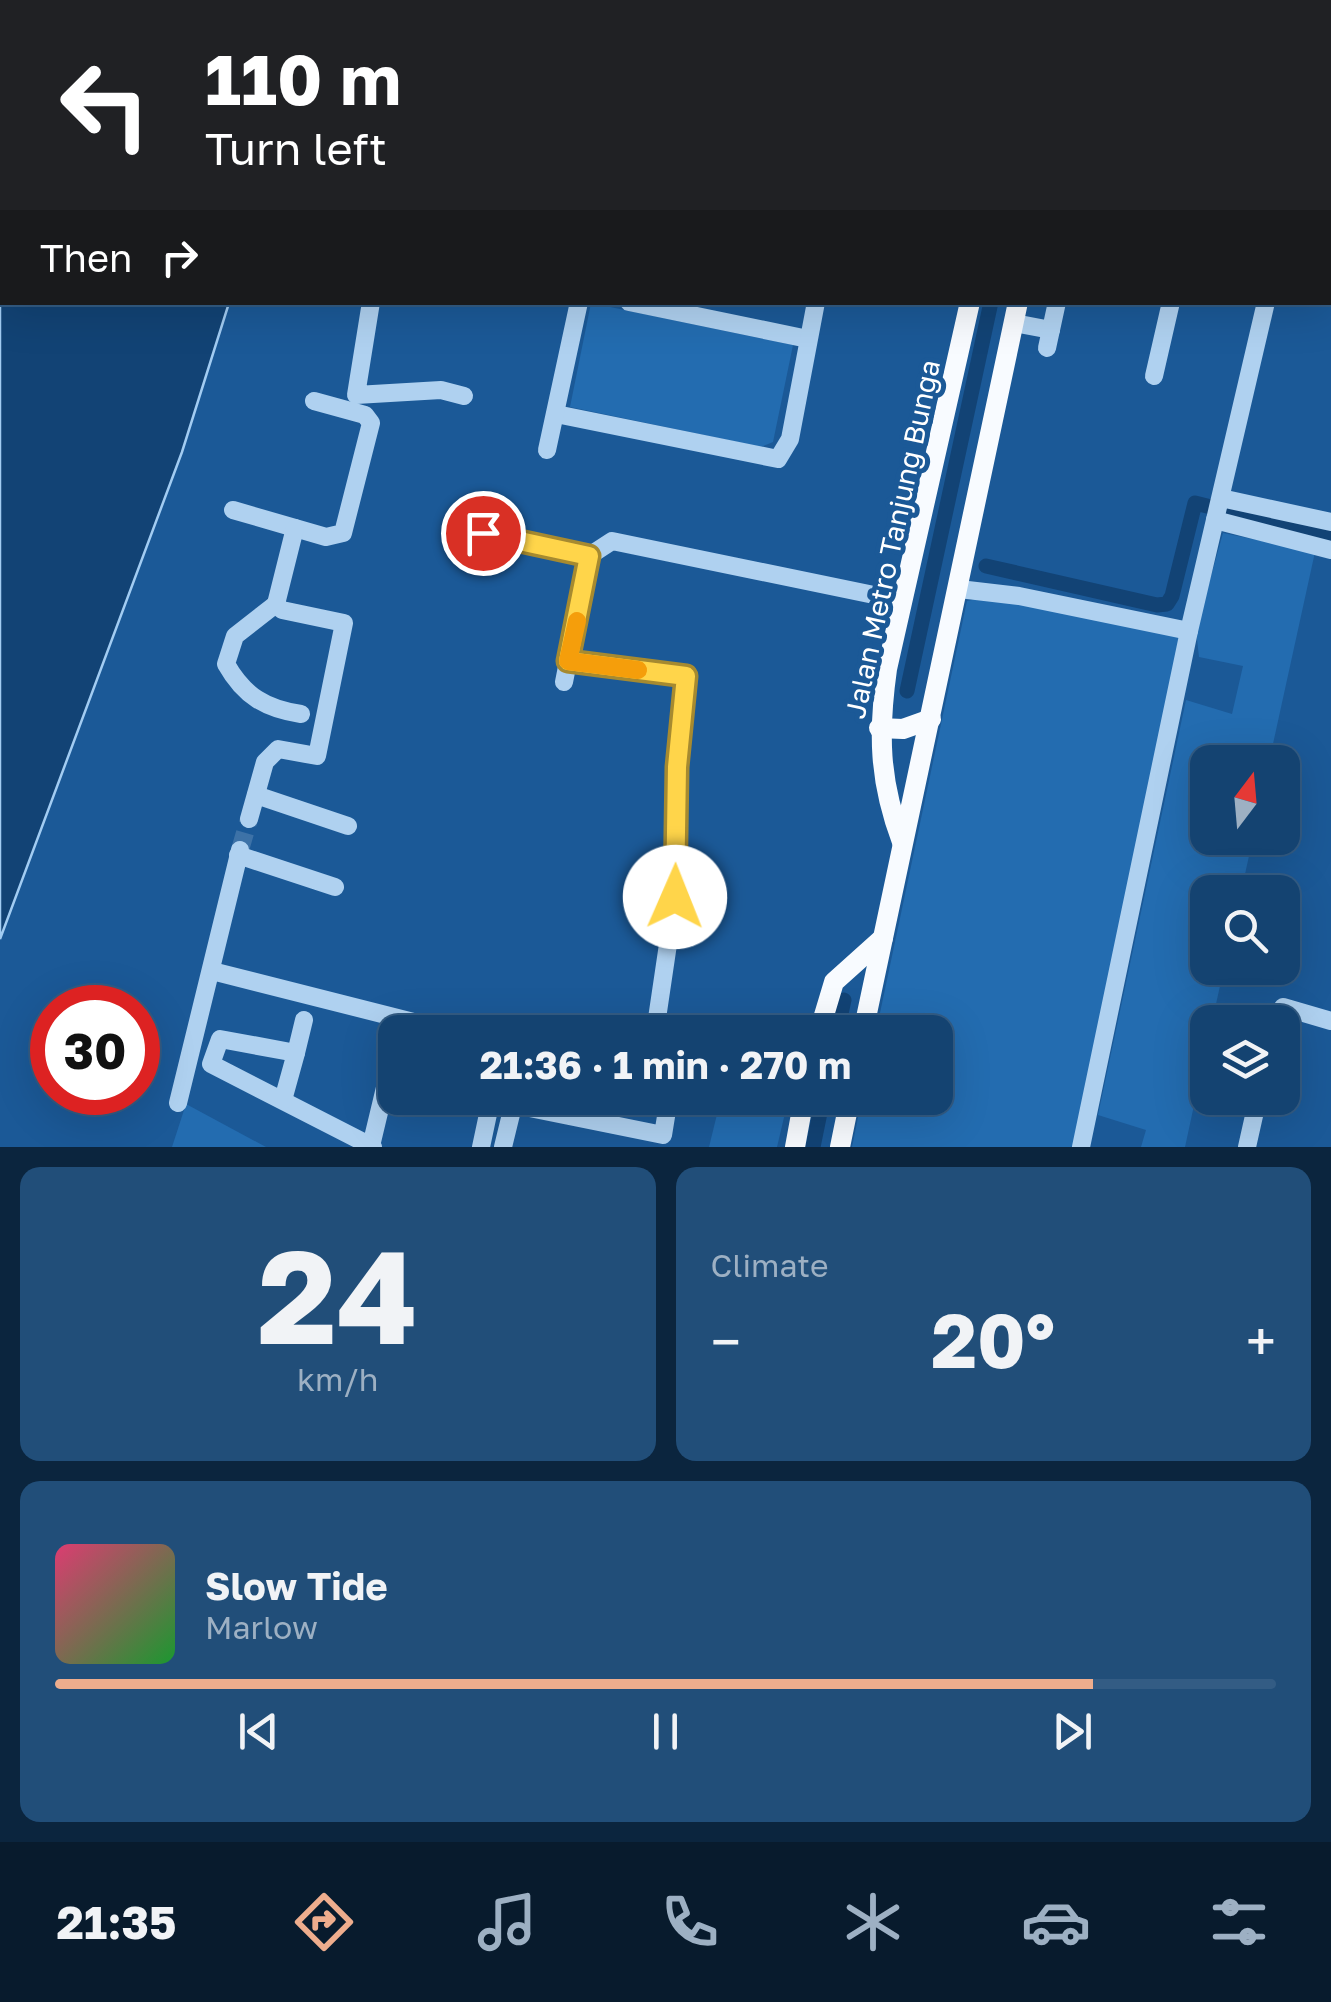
<!DOCTYPE html>
<meta charset="utf-8">
<style>
:root{--surface:#144371;--page:#214e79;--text:#f1f3f6;--muted:#9db0c3;--line:#335c84;--accent:#eead8d}
body{margin:0;font-family:"Golos Text",sans-serif;background:var(--page);color:var(--text);height:100vh;display:flex;flex-direction:column;font-size:38px;white-space:nowrap}
*{box-sizing:border-box;margin:0}
p{font-size:32px;color:var(--muted)}
.icon{flex:none;width:55px;height:55px;fill:none;stroke:currentColor;stroke-width:2;stroke-linecap:round;stroke-linejoin:round}
.map{position:relative;height:1147px;overflow:hidden}
.panel{display:flex;flex-direction:column;gap:20px;padding:20px;background:#0b253e;flex:1}
.panel>*{flex:none}
.banner{position:absolute;left:0px;top:0px;width:1332px;height:305px;box-shadow:0 10px 40px #0002,0 0 0 2px var(--line);background:#202124;color:#fff;overflow:hidden}
.needle{width:65px;rotate:16deg}
.tools{position:absolute;left:1190px;top:745px;display:grid;gap:20px}
.tools a{display:grid;place-items:center;width:110px;height:110px;border-radius:20px;background:var(--surface);box-shadow:0 10px 40px #0002,0 0 0 2px var(--line);font-size:50px}
.speed{position:absolute;left:30px;top:985px;display:flex;gap:20px;font-size:50px;font-weight:700;text-align:center}
.speed>*{display:grid;place-content:center;width:130px;height:130px;border-radius:50%;background:var(--surface);box-shadow:0 10px 40px #0002,0 0 0 2px var(--line);line-height:1}
.speed .limit{border:15px solid #d22;background:#fff;color:#111}
.pin{position:absolute;display:grid;place-items:center;width:85px;height:85px;color:#fff;margin:-42px;border:5px solid #fff;border-radius:50%;box-shadow:0 2px 10px #0007}
.me{position:absolute;width:110px;margin:-55px;rotate:1deg;stroke-linejoin:round;filter:drop-shadow(0 0 8px #0008)}
.turn{display:flex;align-items:center;gap:35px;height:210px;padding:0 40px;font-size:45px}
.turn .icon{width:130px;height:130px;stroke-width:2.5}
.turn b{display:block;font-size:70px;line-height:85px}
.then{display:flex;align-items:center;height:95px;padding:0 40px;background:#0003;gap:20px;font-size:38px}
.big{font-size:75px;font-weight:700;line-height:1.1}
.panel .tile{flex:1;display:flex;flex-direction:column;justify-content:center;gap:15px;min-width:0;padding:0 35px;border-radius:20px;background:var(--page)}
.panel .dial{align-items:center;gap:0}
.dial b{font-size:130px;line-height:1}
.song{display:flex;align-items:center;gap:30px}
.cover{width:120px;height:120px;border-radius:15px;background:linear-gradient(135deg,hsl(340 70% 55%),hsl(130 70% 35%))}
.played{height:10px;border-radius:5px;background:linear-gradient(90deg,var(--accent) 85%,var(--line) 85%)}
.keys{display:flex;justify-content:space-around;direction:ltr}
.heat{display:flex;justify-content:space-between;align-items:center;font-size:55px;direction:ltr}
.panel .tiles{flex:1;display:grid;gap:20px;grid-template-columns:1fr 1fr}
.tile:last-child{grid-column:span 2}
.trip{position:absolute;left:378px;top:1015px;width:575px;height:100px;border-radius:20px;background:var(--surface);box-shadow:0 10px 40px #0002,0 0 0 2px var(--line);font-weight:700;line-height:100px;text-align:center}
.menu{display:flex;height:160px;justify-content:space-around;align-items:center;background:#081b2d;color:var(--muted)}
.menu .icon{width:70px;height:70px}
.menu .current{color:var(--accent)}
.menu b{font-size:45px;color:var(--text)}
.map>svg:first-child{display:block}
</style>
<div class="map">
<svg width="1331" height="1147" viewBox="0 0 1331 1147">
<rect width="100%" height="100%" fill="#1b5997"/>
<g fill="#236cb0">
<polygon points="436,0 1015,0 435,2"/>
<polygon points="591,303 793,345 773,442 761,447 570,407"/>
<polygon points="1223,533 1315,552 1269,762 1208,762 1208,838 1253,838 1241,892 1208,892 1208,968 1224,968 1212,1022 1208,1022 1207,1045 1185,1147 1141,1147 1146,1130 1098,1115 1186,700 1232,714 1243,666 1199,657 1196,630"/>
<polygon points="986,597 1183,633 1076,1147 852,1147 862,1098 935,1098 935,1032 876,1032 967,601"/>
<polygon points="721,1098 786,1109 777,1147 709,1147"/>
<polygon points="186,1104 266,1147 172,1147"/>
</g>
<polygon fill="#124375" stroke="#a2ccf2" stroke-width="2.5" points="0,0 314,0 2,2 2,302 229,303 182,452 0,939"/>
<g fill="none" stroke-linecap="round" stroke-linejoin="round">
<g stroke="#124375" stroke-width="15">
<polyline points="1056,2 1057,0"/>
<polyline points="986,566 1157,605 1167,604 1172,596 1195,503 1331,537"/>
<polyline points="907,691 991,302"/>
<polyline points="837,1032 844,1000"/>
<polyline points="813,1147 823,1098"/>
</g>
<polyline stroke="#3d72a7" stroke-width="18" stroke-dasharray="18 9" stroke-linecap="butt" points="240,850 249,819"/>
<g stroke="#afd1f0" stroke-width="18">
<polyline points="477,0 486,2"/>
<polyline points="573,0 574,2"/>
<polyline points="1187,0 1198,2"/>
<polyline points="386,2 387,0"/>
<polyline points="1124,2 1124,0"/>
<polyline points="1330,34 1331,34"/>
<polyline points="1330,290 1331,290"/>
<polyline points="371,302 356,395 441,390 464,396"/>
<polyline points="629,302 808,339"/>
<polyline points="1014,323 1051,330"/>
<polyline points="1047,348 1057,302"/>
<polyline points="1154,376 1171,302"/>
<polyline points="556,414 778,459 790,439 816,302"/>
<polyline points="547,450 579,302"/>
<polyline points="1221,498 1331,522"/>
<polyline points="233,510 326,537 343,533 371,423 365,415 314,401"/>
<polyline points="1215,520 1331,550"/>
<polyline points="483,533 589,556"/>
<polyline points="959,589 1019,596 1189,631 1266,302"/>
<path d="M276,604L235,636L226,664C244,696 266,709 301,714"/>
<polyline points="568,661 686,676 677,767 675,897 655,1032"/>
<polyline points="564,682 589,556 612,541 903,601"/>
<polyline points="256,795 348,826"/>
<polyline points="249,819 265,762 278,749 317,756 344,623 282,610 276,604 295,528"/>
<polyline points="238,855 335,887"/>
<polyline points="212,971 453,1032"/>
<polyline points="304,1020 296,1053 220,1039 211,1064 373,1147"/>
<polyline points="1275,1022 1283,1007 1331,1021"/>
<polyline points="395,1048 388,1075 395,1077"/>
<polyline points="480,1098 663,1135 669,1098"/>
<polyline points="283,1100 296,1053"/>
<polyline points="178,1103 240,850"/>
<polyline points="371,1146 388,1075"/>
<polyline points="481,1147 491,1100"/>
<polyline points="503,1147 513,1106"/>
<polyline points="1081,1147 1189,631"/>
<polyline points="1247,1147 1258,1098"/>
</g>
<g stroke="#f8fbff" stroke-width="20">
<polyline points="1034,2 1035,0"/>
<polyline points="1083,2 1084,0"/>
<polyline points="879,728 903,729 931,719"/>
<path d="M902,842C879,781 878,733 887,669L970,302"/>
<polyline points="819,1032 834,982 883,938"/>
<polyline points="863,1032 1018,302"/>
<polyline points="795,1147 804,1098"/>
<polyline points="840,1147 850,1098"/>
</g>
</g>
<g fill="none" stroke-linecap="round" stroke-linejoin="round">
<defs>
<polyline id="route" points="483,533 589,556 568,661 686,676 677,767 675,897"/>
</defs>
<use href="#route" stroke="#a68a30" stroke-width="25"/>
<use href="#route" stroke="#ffd54a" stroke-width="18"/>
<polyline stroke="#f59e0b" stroke-width="18" points="577,621 568,661 638,670"/>
</g>
<g text-anchor="middle" dominant-baseline="central" stroke-width="10" stroke-linejoin="round" paint-order="stroke">
<g font-size="28" fill="#fff" stroke="#1b5997">
<text transform="translate(892 539) rotate(-78)">Jalan Metro Tanjung Bunga</text>
</g>
</g>
</svg>
<div class="tools">
<a><svg class="needle" viewBox="-14 -14 28 28"><path d="M0-13l5 13h-10z" fill="#e53935"/><path d="M0 13l5-13h-10z" fill="#9db0c3"/></svg></a>
<a><svg class="icon" aria-label="search" viewBox="0 0 24 24"><circle cx="10" cy="10" r="6"/><path d="M15 15l6 6"/></svg></a>
<a><svg class="icon" aria-label="layers" viewBox="0 0 24 24"><path d="M12 4l9 5-9 5-9-5zM3 14l9 5 9-5"/></svg></a>
</div>
<div class="speed"><div class="limit">30</div></div>
<div class="pin" style="left:483px;top:533px;background:#d93025"><svg class="icon" aria-label="arrive" viewBox="0 0 24 24"><path d="M6 21V4h12l-3 4 3 4H6"/></svg></div>
<svg class="me" style="left:675px;top:897px" viewBox="-20 -20 40 40"><circle r="19" fill="#fff"/><path d="M0-13L10 11 0 6-10 11z" fill="#ffd54a"/></svg>
<div class="trip">21:36 · 1 min · 270 m</div>
<div class="banner">
<div class="turn"><svg class="icon" aria-label="left" viewBox="0 0 24 24"><path d="M17 20v-9H6M10 6l-5 5 5 5"/></svg><div><b>110 m</b>Turn left</div></div>
<div class="then">Then<svg class="icon" aria-label="right" viewBox="0 0 24 24"><path d="M7 20v-9h11M14 6l5 5-5 5"/></svg></div>
</div>
</div>
<section class="panel">
<div class="tiles">
<div class="tile dial"><b>24</b><p>km/h</p></div>
<div class="tile"><p>Climate</p>
<div class="heat"><a>−</a><b class="big">20°</b><a>+</a></div>
</div>
<div class="tile">
<div class="song"><i class="cover"></i><div><b>Slow Tide</b><p>Marlow</p></div></div>
<div class="played"></div>
<div class="keys"><svg class="icon" aria-label="previous" viewBox="0 0 24 24"><path d="M18 5L8 12l10 7zM5 5v14"/></svg><svg class="icon" aria-label="pause" viewBox="0 0 24 24"><path d="M8 5v14M16 5v14"/></svg><svg class="icon" aria-label="next" viewBox="0 0 24 24"><path d="M6 5l10 7-10 7zM19 5v14"/></svg></div>
</div>
</div>
</section>
<nav class="menu">
<b>21:35</b>
<svg class="icon current" aria-label="directions" viewBox="0 0 24 24"><path d="M12 3l9 9-9 9-9-9zM9 14v-3h6M13 9l2 2-2 2"/></svg>
<svg class="icon" aria-label="music" viewBox="0 0 24 24"><path d="M9 18V5l10-2v13"/><circle cx="6" cy="18" r="3"/><circle cx="16" cy="16" r="3"/></svg>
<svg class="icon" aria-label="phone" viewBox="0 0 24 24"><path d="M5 4h4l2 5-3 2q2 4 5 5l2-3 5 2v4C11 20 4 13 5 4z"/></svg>
<svg class="icon" aria-label="climate" viewBox="0 0 24 24"><path d="M12 3v18M4 7l16 10M4 17L20 7"/></svg>
<svg class="icon" aria-label="car" viewBox="0 0 24 24"><path d="M5 17H2v-5l4-1 3-4h7l3 4 3 1v5h-3M9 17h6M6 11h13"/><circle cx="7" cy="17" r="2"/><circle cx="17" cy="17" r="2"/></svg>
<svg class="icon" aria-label="filters" viewBox="0 0 24 24"><path d="M4 7h16M4 17h16"/><circle cx="9" cy="7" r="2"/><circle cx="15" cy="17" r="2"/></svg>
</nav>
